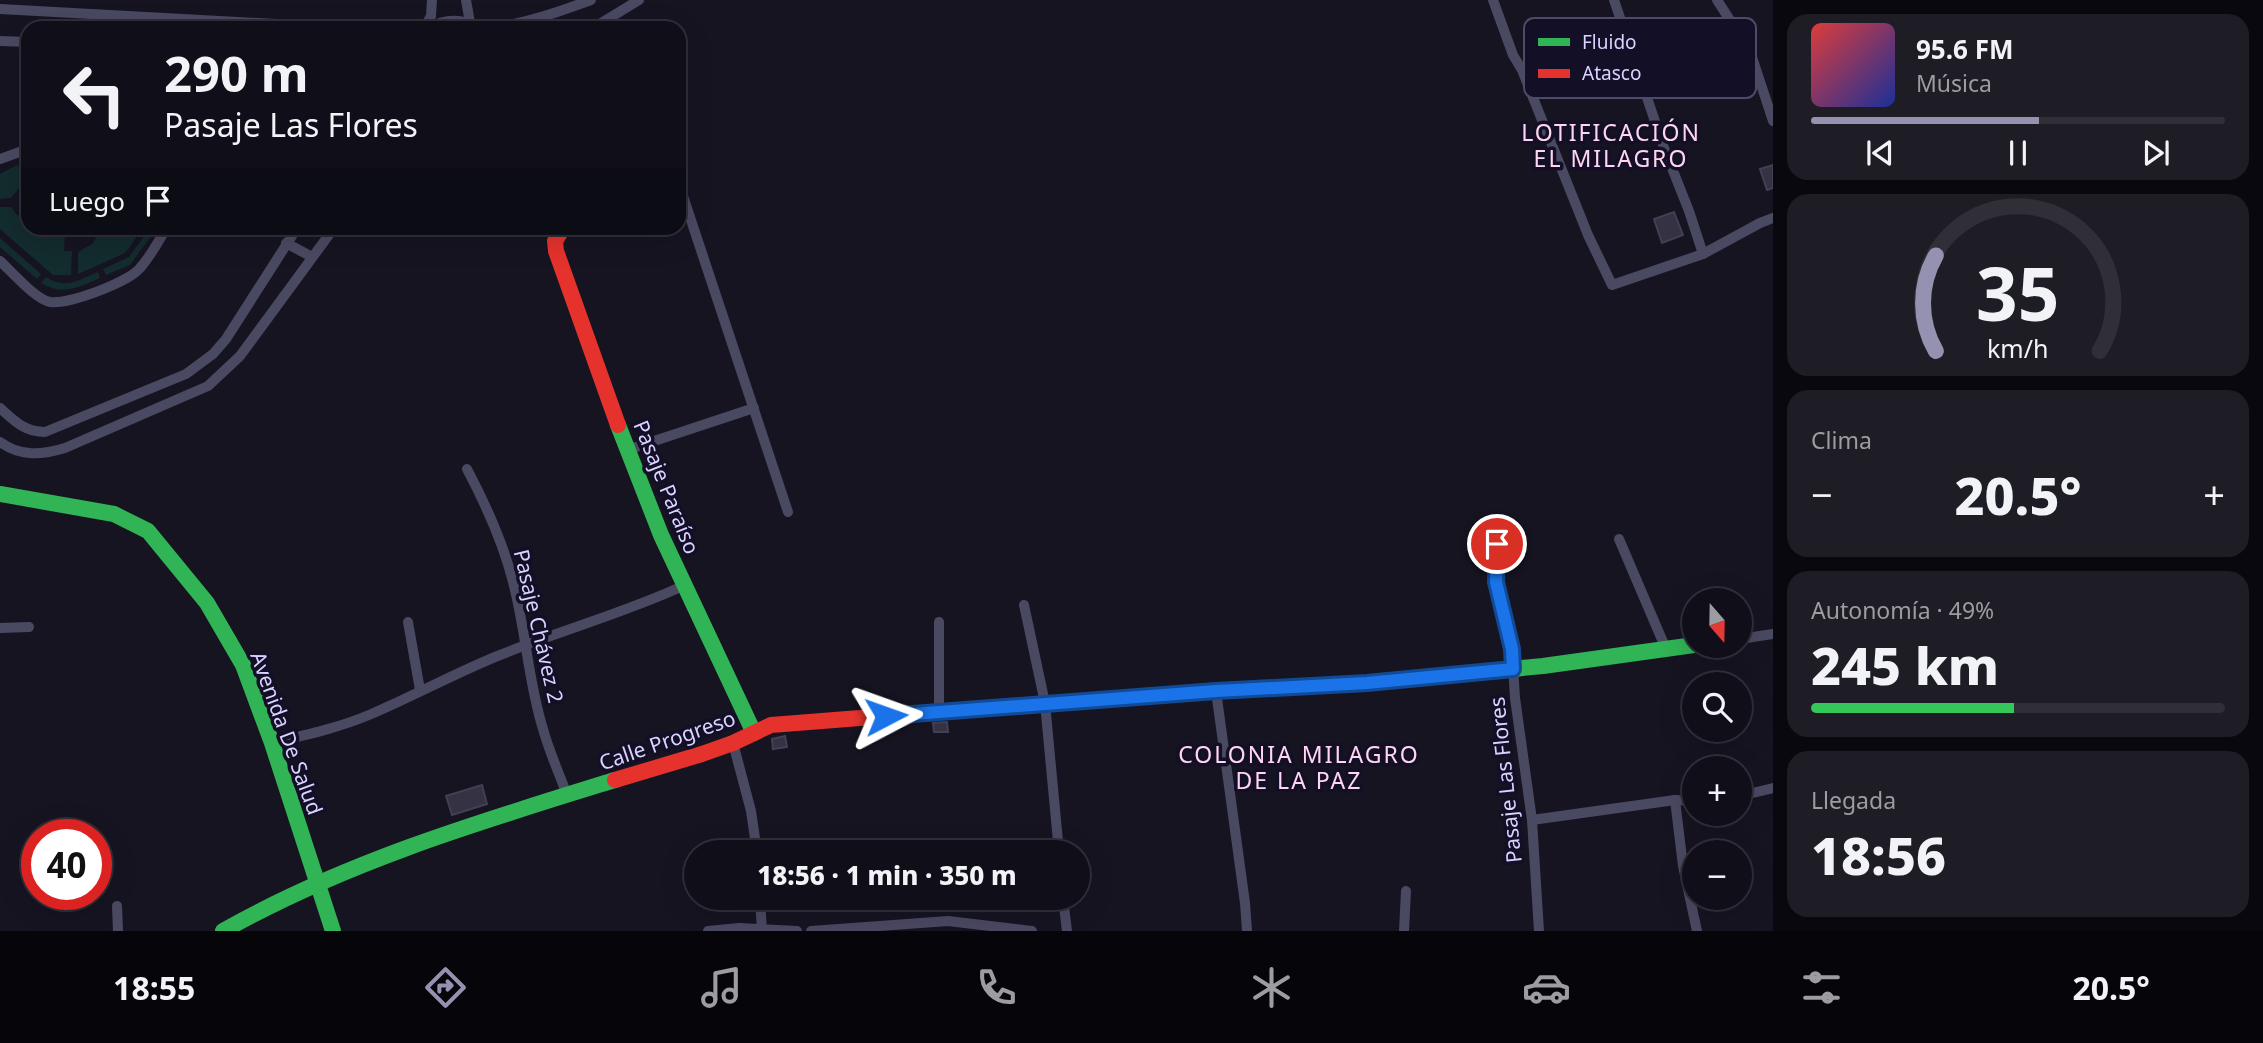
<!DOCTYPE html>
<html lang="es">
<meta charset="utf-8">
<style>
:root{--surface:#100f19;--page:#1e1d26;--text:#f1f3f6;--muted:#9c9ca2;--line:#302f38;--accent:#9591b1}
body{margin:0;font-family:"Noto Sans",sans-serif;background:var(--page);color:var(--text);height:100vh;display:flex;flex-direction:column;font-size:26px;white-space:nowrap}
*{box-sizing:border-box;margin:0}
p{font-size:23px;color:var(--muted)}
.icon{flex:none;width:38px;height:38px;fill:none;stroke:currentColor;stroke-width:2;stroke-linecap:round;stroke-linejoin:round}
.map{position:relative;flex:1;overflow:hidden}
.sheet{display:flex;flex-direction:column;gap:14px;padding:14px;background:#09080e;width:490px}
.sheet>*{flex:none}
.top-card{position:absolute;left:21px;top:21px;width:665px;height:214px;border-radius:21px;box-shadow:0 7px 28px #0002,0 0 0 2px var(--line);background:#100f19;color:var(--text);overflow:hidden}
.needle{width:46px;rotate:160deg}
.buttons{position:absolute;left:1682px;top:588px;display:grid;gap:14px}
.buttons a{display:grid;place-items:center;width:70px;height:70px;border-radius:50%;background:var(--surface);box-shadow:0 7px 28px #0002,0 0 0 2px var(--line);font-size:35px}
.speed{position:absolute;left:21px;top:819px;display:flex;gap:14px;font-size:35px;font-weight:700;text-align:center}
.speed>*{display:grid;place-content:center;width:91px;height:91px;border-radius:50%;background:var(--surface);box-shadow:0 7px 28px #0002,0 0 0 2px var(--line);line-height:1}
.speed .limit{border:10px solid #d22;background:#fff;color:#111}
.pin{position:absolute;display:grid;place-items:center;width:60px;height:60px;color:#fff;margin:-30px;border:4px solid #fff;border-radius:50%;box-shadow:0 2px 7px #0007}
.me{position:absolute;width:77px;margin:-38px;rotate:86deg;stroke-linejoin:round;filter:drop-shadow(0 0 5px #0008)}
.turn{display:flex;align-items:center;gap:24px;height:147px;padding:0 28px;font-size:32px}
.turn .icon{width:91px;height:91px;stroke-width:2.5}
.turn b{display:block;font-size:49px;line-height:60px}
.then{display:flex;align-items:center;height:66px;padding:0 28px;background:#0003;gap:14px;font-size:26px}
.big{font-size:52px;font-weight:800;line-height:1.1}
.sheet .widget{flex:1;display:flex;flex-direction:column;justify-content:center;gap:10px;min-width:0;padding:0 24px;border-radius:21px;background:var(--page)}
.sheet .dial{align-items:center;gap:0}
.dial svg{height:182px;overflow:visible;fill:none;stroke:var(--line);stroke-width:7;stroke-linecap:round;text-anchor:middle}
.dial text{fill:var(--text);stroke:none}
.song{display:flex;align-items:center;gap:21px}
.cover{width:84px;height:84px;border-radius:10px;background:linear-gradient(135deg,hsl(0 70% 55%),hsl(230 70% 35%))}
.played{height:7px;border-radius:4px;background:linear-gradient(90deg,var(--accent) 55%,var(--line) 55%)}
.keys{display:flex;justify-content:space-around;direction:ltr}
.heat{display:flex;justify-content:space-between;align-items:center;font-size:38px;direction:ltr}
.charge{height:10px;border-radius:5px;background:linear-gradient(90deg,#34c759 49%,var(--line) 0)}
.trip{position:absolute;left:684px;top:840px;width:406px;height:70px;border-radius:35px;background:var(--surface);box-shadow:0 7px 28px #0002,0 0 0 2px var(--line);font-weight:800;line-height:70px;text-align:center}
.tab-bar{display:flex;height:112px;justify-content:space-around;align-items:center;background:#06060a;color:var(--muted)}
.tab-bar .icon{width:49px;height:49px}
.tab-bar .active{color:var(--accent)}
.tab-bar b{font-size:32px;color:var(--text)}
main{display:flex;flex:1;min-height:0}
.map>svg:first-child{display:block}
</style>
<main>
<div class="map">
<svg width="1773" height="931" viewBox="0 0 1773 931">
<rect width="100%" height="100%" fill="#161421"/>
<g fill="#132c2d">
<polygon points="28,164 28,187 19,188 11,198 0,199 0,174 15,166"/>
<polygon points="0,207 11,207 17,215 28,217 28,228 65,229 64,251 72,251 71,275 53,275 0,229"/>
<polygon points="107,228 142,228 129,248 123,254 78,274 78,252 92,244 98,235"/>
<polygon points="150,228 157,228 130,265 106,275 103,269 129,257"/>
<polygon points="0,238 41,274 37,279 0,247"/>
<path d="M98,272L100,278C79,287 62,296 41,283L46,277C66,290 78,280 98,272Z"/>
</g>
<g fill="#343243" stroke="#433f54" stroke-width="2">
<polygon points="1773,165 1773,188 1767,190 1760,169"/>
<polygon points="1674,212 1683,235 1662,243 1654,219"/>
<polygon points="947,722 948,732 934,732 933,723"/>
<polygon points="785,736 787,747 773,749 772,739"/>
<polygon points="482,785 487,804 452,815 446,796"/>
</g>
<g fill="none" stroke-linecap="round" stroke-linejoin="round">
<g stroke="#4a4962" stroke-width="10">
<polyline points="466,0 470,23"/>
<polyline points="1493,0 1513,55 1522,70 1588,235 1612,285 1703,254 1760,223 1773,218"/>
<polyline points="1614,0 1664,148 1689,211 1703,254"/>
<polyline points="1717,0 1750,51 1773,121"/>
<polyline points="0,9 348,28"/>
<polyline points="424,28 431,16 432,0"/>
<path d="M428,28C446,18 462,18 480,28"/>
<path d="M493,28C527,23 558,12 591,0"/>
<polyline points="593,28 639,0"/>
<polyline points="0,41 28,42"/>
<polyline points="0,159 28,149"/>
<polyline points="679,184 788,512"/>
<polyline points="286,243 312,257"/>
<path d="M0,261C12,272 35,299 50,302C68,305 129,282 140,268C151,256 158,241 167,228"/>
<path d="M0,408C14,421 25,432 45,432L186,374L213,354L226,339L297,228"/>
<path d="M0,442C20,457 42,455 65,448L208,386L240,356L334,228"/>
<polyline points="627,450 754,408"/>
<path d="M467,469C486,505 503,542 513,582C526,631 528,681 543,729C549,751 559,773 567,795"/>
<polyline points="1619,539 1666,649"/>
<polyline points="1497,543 1496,582 1512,649 1515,698 1532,820 1539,931"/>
<polyline points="1024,605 1045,703 1059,852"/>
<polyline points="408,622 420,690"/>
<polyline points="939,622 939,711"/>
<polyline points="0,628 29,627"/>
<polyline points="1740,639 1773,634"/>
<polyline points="1216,691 1245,903 1247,931"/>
<path d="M272,743C305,735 338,728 369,715C414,696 455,673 500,655C561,630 625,613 685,585"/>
<polyline points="733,743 751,811 757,852"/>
<polyline points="1740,796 1773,788"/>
<polyline points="1675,800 1683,866 1697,931"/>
<polyline points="1532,820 1675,800 1694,801"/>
<polyline points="760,898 762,931"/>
<polyline points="1063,898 1067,931"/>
<polyline points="117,906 118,931"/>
<polyline points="708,931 739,928 797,931"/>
<polyline points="811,931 948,921 1032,931"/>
<polyline points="1404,931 1406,891"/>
</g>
<g stroke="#30b455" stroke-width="16">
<polyline points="618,425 661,535 754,733"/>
<polyline points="0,494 114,514 148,531 207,603 243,665 272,743 333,931"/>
<polyline points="949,711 1216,691 1367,683 1543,666 1694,645"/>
<path d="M223,931C345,862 482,821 615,780"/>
</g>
<g stroke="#e5322d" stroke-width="16">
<polyline points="563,228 555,241 556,251 618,425"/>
<polyline points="615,780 702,754 733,743 771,725 949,711"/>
</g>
</g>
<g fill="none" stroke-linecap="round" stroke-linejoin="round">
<defs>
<polyline id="route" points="886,716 1216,691 1367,683 1513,669 1512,649 1496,582 1497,544"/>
</defs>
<use href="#route" stroke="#114b97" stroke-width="18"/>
<use href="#route" stroke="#1a73e8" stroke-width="12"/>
</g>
<g text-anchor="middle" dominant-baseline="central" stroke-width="7" stroke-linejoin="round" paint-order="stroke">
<g font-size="21" fill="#d9d4ff" stroke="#130f26">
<text transform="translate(667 487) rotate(68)">Pasaje Paraíso</text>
<text transform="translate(539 626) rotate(77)">Pasaje Chávez 2</text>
<text transform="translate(287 733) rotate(70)">Avenida De Salud</text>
<text transform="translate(667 740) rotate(-19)">Calle Progreso</text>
<text transform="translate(1505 780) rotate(-96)">Pasaje Las Flores</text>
</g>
<g font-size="23" letter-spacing="2" fill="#ffd6f0" stroke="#130f26">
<text x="1611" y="132">LOTIFICACIÓN<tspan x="1611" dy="26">EL MILAGRO</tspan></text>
<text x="1299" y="754">COLONIA MILAGRO<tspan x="1299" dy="26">DE LA PAZ</tspan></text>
</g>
</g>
<rect x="1524" y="18" width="232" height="80" rx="10" fill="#130f26" stroke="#4e4a67" stroke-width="2"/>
<rect x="1538" y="38" width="32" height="8" fill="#30b455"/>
<rect x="1538" y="69" width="32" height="9" fill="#e5322d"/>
<g font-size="19" fill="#d9d4ff">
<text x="1582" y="49">Fluido</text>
<text x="1582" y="80">Atasco</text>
</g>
</svg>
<div class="buttons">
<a><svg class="needle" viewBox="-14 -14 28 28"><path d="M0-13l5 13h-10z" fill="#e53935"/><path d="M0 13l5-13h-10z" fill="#9c9ca2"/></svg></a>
<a><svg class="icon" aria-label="search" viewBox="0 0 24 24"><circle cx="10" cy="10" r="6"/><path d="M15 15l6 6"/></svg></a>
<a>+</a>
<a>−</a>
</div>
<div class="speed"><div class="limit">40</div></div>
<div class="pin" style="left:1497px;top:544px;background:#d93025"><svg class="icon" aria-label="arrive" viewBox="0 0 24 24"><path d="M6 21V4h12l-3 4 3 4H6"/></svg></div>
<svg class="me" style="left:886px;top:716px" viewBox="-20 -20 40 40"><path d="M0-17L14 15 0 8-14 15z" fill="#1a73e8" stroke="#fff" stroke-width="4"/></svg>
<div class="trip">18:56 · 1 min · 350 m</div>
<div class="top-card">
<div class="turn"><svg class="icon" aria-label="left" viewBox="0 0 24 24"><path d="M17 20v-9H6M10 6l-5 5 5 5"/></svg><div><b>290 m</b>Pasaje Las Flores</div></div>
<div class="then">Luego<svg class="icon" aria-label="arrive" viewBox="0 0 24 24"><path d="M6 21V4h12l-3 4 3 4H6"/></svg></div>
</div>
</div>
<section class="sheet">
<div class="widget">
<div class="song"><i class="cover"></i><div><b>95.6 FM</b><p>Música</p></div></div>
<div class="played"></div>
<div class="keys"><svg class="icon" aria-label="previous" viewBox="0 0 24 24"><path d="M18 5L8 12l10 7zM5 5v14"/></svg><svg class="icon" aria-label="pause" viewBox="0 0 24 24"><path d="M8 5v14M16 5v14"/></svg><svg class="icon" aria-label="next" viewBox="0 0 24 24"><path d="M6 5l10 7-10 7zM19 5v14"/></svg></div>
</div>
<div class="widget dial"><svg viewBox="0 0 100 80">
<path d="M14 69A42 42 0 1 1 86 69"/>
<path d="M14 69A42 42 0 0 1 14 27" stroke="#9591b1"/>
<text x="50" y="56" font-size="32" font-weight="700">35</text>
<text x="50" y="72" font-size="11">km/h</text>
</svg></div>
<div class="widget"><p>Clima</p>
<div class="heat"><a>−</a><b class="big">20.5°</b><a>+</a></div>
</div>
<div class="widget"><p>Autonomía · 49%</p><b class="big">245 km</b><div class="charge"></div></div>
<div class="widget"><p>Llegada</p><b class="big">18:56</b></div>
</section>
</main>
<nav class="tab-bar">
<b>18:55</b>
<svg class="icon active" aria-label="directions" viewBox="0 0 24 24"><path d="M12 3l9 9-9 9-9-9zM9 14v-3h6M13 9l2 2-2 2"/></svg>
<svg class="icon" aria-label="music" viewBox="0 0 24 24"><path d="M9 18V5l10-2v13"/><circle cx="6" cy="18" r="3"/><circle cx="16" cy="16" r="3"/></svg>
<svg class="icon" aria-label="phone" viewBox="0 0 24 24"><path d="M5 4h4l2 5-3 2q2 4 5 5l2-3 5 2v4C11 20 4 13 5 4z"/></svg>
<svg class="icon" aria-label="climate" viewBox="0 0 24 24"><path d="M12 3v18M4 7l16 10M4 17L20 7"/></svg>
<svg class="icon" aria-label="car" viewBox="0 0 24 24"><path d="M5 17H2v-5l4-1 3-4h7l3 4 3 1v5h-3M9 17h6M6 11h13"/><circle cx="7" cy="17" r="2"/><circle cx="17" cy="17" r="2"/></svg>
<svg class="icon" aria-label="filters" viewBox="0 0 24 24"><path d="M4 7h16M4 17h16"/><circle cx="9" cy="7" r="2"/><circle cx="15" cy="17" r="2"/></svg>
<b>20.5°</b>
</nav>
